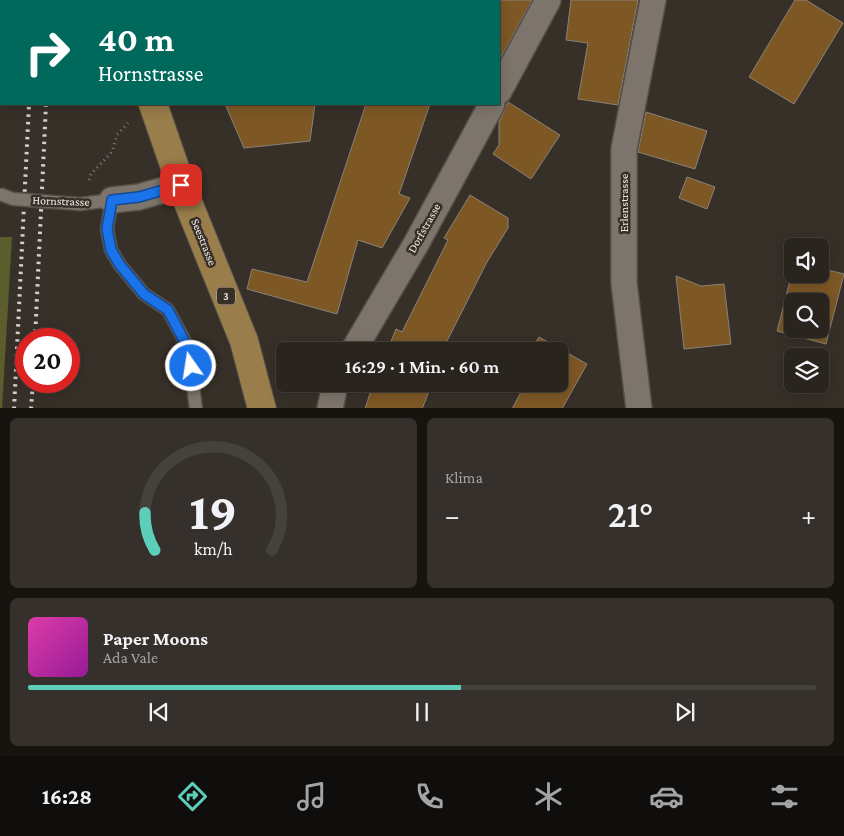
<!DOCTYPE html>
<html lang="de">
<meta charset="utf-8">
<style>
:root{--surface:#29241e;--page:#35302b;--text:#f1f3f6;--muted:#a5a4a4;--line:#45413c;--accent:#5cceba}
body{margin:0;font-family:"Crimson Pro",serif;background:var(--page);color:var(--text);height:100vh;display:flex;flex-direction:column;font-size:19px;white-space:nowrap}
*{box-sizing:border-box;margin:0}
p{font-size:16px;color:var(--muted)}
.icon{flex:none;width:28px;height:28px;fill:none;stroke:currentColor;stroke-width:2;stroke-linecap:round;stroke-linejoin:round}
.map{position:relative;height:408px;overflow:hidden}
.details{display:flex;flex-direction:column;gap:10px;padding:10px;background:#171410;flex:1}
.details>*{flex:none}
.hud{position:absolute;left:0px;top:0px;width:500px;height:105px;box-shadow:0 2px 12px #0003,0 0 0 1px var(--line);background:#00695c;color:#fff;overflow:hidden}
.controls{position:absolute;left:784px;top:238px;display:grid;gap:10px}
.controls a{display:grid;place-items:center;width:45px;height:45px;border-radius:8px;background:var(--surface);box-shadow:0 2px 12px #0003,0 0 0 1px var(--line);font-size:25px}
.speed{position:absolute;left:15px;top:328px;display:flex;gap:10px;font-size:25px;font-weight:700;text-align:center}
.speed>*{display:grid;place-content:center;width:65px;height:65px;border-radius:50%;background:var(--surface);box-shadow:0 2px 12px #0003,0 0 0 1px var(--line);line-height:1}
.speed .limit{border:8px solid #d22;background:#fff;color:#111}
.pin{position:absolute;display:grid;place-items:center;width:42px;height:42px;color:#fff;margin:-21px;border-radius:10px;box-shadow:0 2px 8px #0006}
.me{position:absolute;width:55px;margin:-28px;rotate:347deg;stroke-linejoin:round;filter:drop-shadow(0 0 4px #0008)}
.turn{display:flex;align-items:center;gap:18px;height:105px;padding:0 15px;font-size:22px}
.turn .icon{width:65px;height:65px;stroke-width:2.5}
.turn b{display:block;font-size:35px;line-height:42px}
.big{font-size:38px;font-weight:600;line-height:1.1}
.details .card{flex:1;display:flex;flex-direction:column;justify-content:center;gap:8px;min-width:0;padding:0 18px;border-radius:8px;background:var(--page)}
.details .dial{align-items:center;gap:0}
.dial svg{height:130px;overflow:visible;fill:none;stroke:var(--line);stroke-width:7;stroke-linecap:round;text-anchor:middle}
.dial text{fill:var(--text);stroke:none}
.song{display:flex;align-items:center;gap:15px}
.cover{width:60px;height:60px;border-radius:8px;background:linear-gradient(135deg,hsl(320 70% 55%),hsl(300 70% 35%))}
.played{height:5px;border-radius:2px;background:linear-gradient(90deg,var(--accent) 55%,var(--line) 55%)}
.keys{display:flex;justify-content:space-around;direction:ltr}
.heat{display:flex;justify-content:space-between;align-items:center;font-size:28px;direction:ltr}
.details .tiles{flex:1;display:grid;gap:10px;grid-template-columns:1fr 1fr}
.card:last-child{grid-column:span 2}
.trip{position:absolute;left:276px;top:342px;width:292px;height:50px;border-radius:8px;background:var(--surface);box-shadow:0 2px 12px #0003,0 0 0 1px var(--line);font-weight:600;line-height:50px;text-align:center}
.dock{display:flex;height:80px;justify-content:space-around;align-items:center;background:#100e0c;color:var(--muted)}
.dock .icon{width:35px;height:35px}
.dock .current{color:var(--accent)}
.dock b{font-size:22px;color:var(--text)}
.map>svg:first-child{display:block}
</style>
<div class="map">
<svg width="844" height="409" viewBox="0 0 844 409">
<rect width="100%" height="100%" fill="#373028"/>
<polygon fill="#5a5d2c" points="0,237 12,237 2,409 0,408"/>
<g fill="#7d5825" stroke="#8a8279" fill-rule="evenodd">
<polygon points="499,0 532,0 499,61"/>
<polygon points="571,0 638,0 618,105 578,99 588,43 566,40"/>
<polygon points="795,0 806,0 843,23 794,104 749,77"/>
<polygon points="508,102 560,135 531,179 493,154 499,145 499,122"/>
<polygon points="225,104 315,104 310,141 244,148"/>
<polygon points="366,104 430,104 399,194 410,198 382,248 358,240 337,314 247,289 252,269 307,282"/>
<polygon points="646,112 707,131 695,169 638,152"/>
<polygon points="687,177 715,187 707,209 679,198"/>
<polygon points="470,195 508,218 508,228 487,262 443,349 445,351 387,351 396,329 402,332 448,240 444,238"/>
<path d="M820,268L844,274L826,344L777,331L792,273L820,274ZM792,301H820V329H792Z"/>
<polygon points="676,276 701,286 724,284 731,344 684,349"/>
<polygon points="539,337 587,364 562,409 512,409 521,392 511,386 512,384 560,384 560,351 530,351"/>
<polygon points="373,384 432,384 422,409 365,409"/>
</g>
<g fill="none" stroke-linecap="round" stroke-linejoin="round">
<defs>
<g id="service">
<polyline points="283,1 288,0"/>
<polyline points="80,204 112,200 107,229 111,250 120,265 144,294 168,310 188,347 196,409"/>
</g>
<g id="minor">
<polyline points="499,91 548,0"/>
<polyline points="112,200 139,197 181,185"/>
<polyline points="353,351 416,244 492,104"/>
<polyline points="330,409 335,384"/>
<polyline points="639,409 624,283 624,149 653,0"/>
</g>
<g id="primary">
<polyline points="127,0 127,1"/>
<polyline points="153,104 181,185 244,341 262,409"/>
</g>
</defs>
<use href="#service" stroke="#554f48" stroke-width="15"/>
<use href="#minor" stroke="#554f48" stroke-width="28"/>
<use href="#primary" stroke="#554f48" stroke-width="30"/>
<polyline stroke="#837d76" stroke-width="3" stroke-dasharray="1 4" stroke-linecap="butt" points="89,180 91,174 112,152 117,135 128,123"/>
<use href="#service" stroke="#7d756c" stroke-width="12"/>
<use href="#minor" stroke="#7d756c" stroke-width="25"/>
<use href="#primary" stroke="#997d4a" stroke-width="28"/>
<g stroke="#d3cec8" stroke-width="4" stroke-dasharray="2.5 5" stroke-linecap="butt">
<polyline points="34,1 34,0"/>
<polyline points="51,1 51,0"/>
<polyline points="35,339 46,104"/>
<polyline points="14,409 29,104"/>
<polyline points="31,409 33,381"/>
</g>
<defs>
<polyline id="service-bridge" points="0,194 13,199 80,204"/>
</defs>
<use href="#service-bridge" stroke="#554f48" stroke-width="15" stroke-linecap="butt"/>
<use href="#service-bridge" stroke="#7d756c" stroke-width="12"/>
</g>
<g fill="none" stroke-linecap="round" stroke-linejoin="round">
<defs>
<polyline id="route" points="181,185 139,197 112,200 107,229 111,250 120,265 144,294 168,310 188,348 191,366"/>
</defs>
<use href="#route" stroke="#114b97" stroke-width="12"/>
<use href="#route" stroke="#1a73e8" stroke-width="9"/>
</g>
<g text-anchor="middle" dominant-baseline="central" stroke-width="5" stroke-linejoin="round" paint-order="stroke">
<rect fill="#373028" stroke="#b8b3ad" stroke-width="1" x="217" y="287.5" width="18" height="17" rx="4"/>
<g font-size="11" font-weight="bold" fill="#f0ebe6">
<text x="226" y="296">3</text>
</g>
<g font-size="12" fill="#f0ebe6" stroke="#373028">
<text transform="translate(61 201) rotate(2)">Hornstrasse</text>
<text transform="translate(624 203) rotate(-90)">Erlenstrasse</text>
<text transform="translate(424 228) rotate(-61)">Dorfstrasse</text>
<text transform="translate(204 242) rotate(68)">Seestrasse</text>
</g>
</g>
</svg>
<div class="controls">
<a><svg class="icon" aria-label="sound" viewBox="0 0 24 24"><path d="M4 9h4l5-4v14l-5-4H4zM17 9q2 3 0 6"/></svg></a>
<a><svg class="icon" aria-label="search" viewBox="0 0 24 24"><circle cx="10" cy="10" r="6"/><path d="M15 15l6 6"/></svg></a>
<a><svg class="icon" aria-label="layers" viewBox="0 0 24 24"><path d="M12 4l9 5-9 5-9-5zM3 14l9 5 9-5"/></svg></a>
</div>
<div class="speed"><div class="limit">20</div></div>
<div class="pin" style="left:181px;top:185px;background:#d93025"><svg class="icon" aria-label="arrive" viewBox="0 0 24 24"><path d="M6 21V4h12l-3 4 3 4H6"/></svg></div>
<svg class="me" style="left:191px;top:366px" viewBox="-20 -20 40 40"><circle r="17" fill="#1a73e8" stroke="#fff" stroke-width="3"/><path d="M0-11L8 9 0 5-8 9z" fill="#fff"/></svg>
<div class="trip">16:29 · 1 Min. · 60 m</div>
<div class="hud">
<div class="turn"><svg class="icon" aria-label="right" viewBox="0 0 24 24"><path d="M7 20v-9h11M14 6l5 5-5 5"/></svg><div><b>40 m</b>Hornstrasse</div></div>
</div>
</div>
<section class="details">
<div class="tiles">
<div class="card dial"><svg viewBox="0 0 100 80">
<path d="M14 69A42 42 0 1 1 86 69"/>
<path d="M14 69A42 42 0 0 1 8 46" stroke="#5cceba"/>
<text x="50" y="56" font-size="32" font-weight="700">19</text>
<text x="50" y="72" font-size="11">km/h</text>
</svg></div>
<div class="card"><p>Klima</p>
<div class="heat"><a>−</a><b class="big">21°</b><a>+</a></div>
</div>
<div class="card">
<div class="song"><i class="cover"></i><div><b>Paper Moons</b><p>Ada Vale</p></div></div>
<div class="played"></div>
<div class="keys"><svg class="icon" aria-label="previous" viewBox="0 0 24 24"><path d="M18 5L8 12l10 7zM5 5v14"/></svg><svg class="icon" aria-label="pause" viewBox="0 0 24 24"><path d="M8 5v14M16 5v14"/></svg><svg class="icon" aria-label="next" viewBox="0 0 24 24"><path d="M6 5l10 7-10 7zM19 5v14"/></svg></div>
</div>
</div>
</section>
<nav class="dock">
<b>16:28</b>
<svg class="icon current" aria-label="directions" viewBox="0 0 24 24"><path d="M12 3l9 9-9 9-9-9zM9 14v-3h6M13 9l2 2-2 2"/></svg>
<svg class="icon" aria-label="music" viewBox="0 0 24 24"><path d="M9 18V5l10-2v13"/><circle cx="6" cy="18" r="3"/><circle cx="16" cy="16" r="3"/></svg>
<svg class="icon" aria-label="phone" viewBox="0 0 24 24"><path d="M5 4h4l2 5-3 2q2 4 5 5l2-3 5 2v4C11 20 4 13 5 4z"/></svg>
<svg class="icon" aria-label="climate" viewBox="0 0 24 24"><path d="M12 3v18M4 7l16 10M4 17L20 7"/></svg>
<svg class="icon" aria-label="car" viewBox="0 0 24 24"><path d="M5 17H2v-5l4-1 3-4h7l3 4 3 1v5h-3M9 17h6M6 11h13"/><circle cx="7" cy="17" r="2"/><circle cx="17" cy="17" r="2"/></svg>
<svg class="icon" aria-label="filters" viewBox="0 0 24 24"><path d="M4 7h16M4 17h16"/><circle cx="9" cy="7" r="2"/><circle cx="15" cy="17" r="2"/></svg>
</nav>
